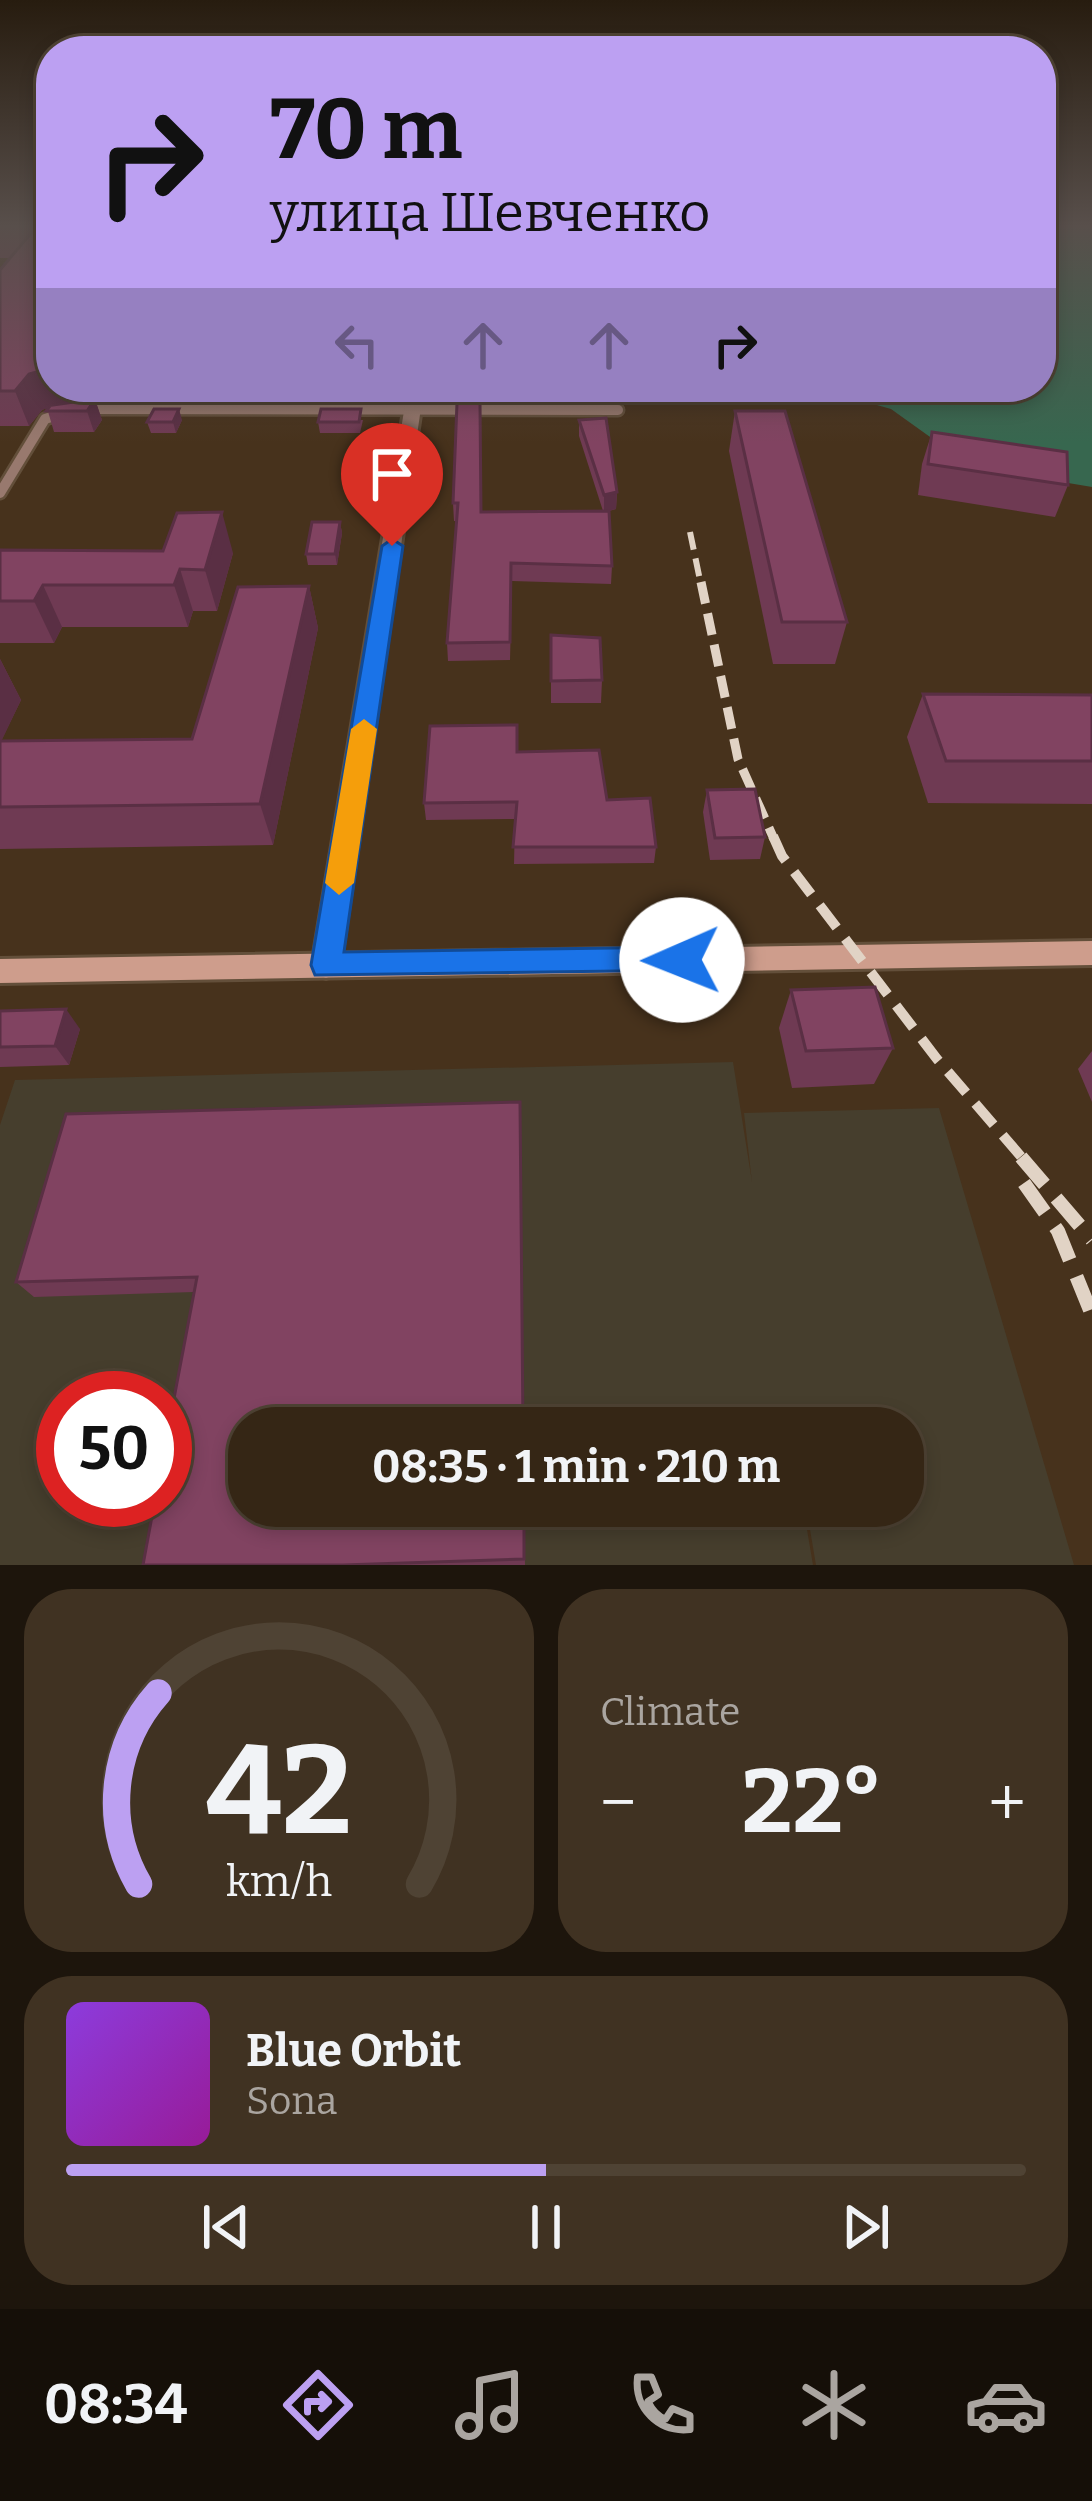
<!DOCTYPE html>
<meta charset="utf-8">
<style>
:root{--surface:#352615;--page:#403222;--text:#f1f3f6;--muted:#aaa5a0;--line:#4f4334;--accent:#bca0f2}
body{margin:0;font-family:Bitter,serif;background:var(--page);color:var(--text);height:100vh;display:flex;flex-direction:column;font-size:45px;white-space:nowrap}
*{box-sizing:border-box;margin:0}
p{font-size:39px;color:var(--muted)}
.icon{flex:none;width:66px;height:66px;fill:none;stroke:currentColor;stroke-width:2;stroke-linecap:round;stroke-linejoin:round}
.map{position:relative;height:1565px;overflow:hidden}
.sheet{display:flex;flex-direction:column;gap:24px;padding:24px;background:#1d150c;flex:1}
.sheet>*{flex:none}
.top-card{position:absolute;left:36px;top:36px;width:1020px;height:366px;border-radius:48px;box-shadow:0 6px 18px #0003,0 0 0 3px var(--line);background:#bca0f2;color:#111;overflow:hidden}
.speed{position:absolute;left:36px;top:1371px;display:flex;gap:24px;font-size:60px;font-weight:700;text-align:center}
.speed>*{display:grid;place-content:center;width:156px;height:156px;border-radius:50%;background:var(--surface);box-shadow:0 6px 18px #0003,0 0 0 3px var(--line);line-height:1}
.speed .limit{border:18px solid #d22;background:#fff;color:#111}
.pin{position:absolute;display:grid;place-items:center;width:102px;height:102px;color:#fff;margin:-123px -51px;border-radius:50% 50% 50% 0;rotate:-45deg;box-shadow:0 0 12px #0007}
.pin .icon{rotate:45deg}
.me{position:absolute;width:132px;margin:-66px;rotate:269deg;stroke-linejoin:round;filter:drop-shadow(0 0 9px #0008)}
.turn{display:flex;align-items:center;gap:42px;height:252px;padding:0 36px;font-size:54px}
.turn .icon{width:156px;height:156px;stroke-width:2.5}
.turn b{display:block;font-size:84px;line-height:102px}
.lanes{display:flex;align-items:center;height:114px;padding:0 36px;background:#0003;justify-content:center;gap:60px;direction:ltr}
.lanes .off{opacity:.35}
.big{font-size:90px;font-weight:700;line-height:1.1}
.sheet .widget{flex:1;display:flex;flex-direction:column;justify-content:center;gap:18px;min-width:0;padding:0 42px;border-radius:48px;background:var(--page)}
.sheet .dial{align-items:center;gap:0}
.dial svg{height:312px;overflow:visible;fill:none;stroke:var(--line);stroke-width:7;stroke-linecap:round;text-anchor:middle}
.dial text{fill:var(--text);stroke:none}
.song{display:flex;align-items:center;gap:36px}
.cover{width:144px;height:144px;border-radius:18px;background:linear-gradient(135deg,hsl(270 70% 55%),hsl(300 70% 35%))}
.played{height:12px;border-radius:6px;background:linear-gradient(90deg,var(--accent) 50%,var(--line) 50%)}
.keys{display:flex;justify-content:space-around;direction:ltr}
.heat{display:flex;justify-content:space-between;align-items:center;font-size:66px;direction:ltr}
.sheet .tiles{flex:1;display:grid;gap:24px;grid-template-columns:1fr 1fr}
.widget:last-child{grid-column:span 2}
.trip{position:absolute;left:228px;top:1407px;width:696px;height:120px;border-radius:48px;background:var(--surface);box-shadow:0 6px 18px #0003,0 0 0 3px var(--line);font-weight:700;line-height:120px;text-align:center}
.tabs{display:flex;height:192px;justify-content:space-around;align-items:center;background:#150f08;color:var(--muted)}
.tabs .icon{width:84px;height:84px}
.tabs .on{color:var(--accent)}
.tabs b{font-size:54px;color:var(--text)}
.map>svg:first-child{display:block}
</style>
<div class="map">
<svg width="1092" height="1565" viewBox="0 0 1092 1565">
<rect width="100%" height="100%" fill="#47321c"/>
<path fill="#463e2d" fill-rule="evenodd" d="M733,1062L752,1182L744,1113L939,1108L1074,1565H816L806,1506H903V1428H793L791,1423V1428H249V1506H803L813,1565H0V1125L15,1080ZM63,1398H165V1500H63Z"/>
<polygon fill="#37674f" points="1041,224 1092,224 1092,487 972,467 891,409 813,387 1041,387"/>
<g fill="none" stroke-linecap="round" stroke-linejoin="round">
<defs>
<g id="service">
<polyline points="82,409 618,410"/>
<polyline points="0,493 45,419 61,414"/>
</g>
<polygon id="tertiary" points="408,387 424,387 340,966 336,974 326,978 316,974 312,966"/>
<polygon id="secondary" points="1092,941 1092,965 0,983 0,959"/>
</defs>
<use href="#service" stroke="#634f3a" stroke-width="15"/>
<use href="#tertiary" stroke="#634f3a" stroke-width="6"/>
<use href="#secondary" stroke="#634f3a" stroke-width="6"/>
<use href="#service" stroke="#98796e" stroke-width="10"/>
<use href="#tertiary" fill="#98796e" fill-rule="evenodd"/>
<use href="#secondary" fill="#ce9d8c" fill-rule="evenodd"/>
<polyline stroke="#e1d3c5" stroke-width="6" stroke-dasharray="18 9" stroke-linecap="butt" points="690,532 701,585"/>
<polyline stroke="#e1d3c5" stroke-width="9" stroke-dasharray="22 10" stroke-linecap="butt" points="701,582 738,759 774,839"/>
<polyline stroke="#e1d3c5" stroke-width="10" stroke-dasharray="28 14" stroke-linecap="butt" points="773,836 782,856 937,1059 1024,1160"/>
<g stroke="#e1d3c5" stroke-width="14" stroke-dasharray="36 18" stroke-linecap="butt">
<polyline points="1021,1157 1092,1240"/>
<polyline points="1024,1183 1058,1231 1092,1315"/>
</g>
</g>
<g fill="#6f3a53">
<polygon points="0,224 51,224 51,387 121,387 113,400 95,400 102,420 94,432 54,432 47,408 42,410 29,426 0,426 0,270 10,258 0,258"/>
<polygon points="163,387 199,387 192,400 167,400"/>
<polygon points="326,387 369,387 367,400 328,400"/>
<polygon points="480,403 482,512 603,511 579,436 579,420 617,492 616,509 609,511 612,566 611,584 512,581 510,660 448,661 447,643 456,521 454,521 453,503"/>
<polygon points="735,411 847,622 835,664 773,664 729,451"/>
<polygon points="182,420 176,433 151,433 147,422"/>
<polygon points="363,420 360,433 320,433 318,422"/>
<polygon points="932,432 1068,485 1055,517 918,495 922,464"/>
<polygon points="340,522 342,533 337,565 308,565 306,554"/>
<polygon points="0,550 233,553 217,611 193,611 188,627 62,627 54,643 0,643"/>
<polygon points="309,586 318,628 273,845 0,849 0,659 21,700 1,741 192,739"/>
<polygon points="551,635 602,680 601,703 551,703"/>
<polygon points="923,694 1092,695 1092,804 928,803 907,737"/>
<polygon points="517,752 607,800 656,847 654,863 514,864 515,819 426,820 424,803"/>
<polygon points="707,790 765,837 760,859 710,860 703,812"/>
<polygon points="791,990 893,1048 874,1084 792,1088 779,1028"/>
<polygon points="0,1011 80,1029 69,1065 0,1067"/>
<polygon points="1092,1051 1092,1102 1078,1069"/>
<polygon points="66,1114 524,1506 525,1565 143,1565 194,1292 34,1297 16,1282"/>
</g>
<g fill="#5a2f44">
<polygon points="51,368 51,387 70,387 74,400 50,407 46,406 47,408 42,410 29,426 15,391 29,374"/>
<polygon points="109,387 121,387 113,400"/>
<polygon points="189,387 199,387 192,400"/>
<polygon points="95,399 102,420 94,432 87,411"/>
<polygon points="179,409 182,420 176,433 173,422"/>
<polygon points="617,492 616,509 604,512 604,495"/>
<polygon points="222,512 233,553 217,611 205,570"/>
<polygon points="340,522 342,533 337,565 335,554"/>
<polygon points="180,569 193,611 188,627 174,585"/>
<polygon points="43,585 62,627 54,643 34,601"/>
<polygon points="309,586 318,628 273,845 260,804"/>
<polygon points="0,659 21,700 0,744"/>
<polygon points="66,1009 80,1029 69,1065 55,1046"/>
</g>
<g fill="#814361" stroke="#5a2f44" stroke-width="3">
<polygon points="0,224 51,224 51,368 29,374 15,391 0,391 0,270 37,226 0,227"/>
<polygon points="95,399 87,411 46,411 50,406 46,406"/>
<polygon points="457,403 480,403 481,512 609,511 612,566 511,563 510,642 447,643 458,503 453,503"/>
<polygon points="154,409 179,409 173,422 147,422"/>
<polygon points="321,409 361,409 359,422 318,422"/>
<polygon points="735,411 785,411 847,622 782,622"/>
<polygon points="606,418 617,492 604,495 579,420"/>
<polygon points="932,432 1067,452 1068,485 928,464"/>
<polygon points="222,512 205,570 180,569 174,585 43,585 34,601 0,601 0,550 163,551 177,513"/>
<polygon points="312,522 340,522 335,554 306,554"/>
<polygon points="309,586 260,804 0,807 0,741 192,739 238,587"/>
<polygon points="551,635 600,638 602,680 551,681"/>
<polygon points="923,694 1092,695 1092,761 946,761"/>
<polygon points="517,725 517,752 599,750 607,800 650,798 656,847 513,847 517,802 424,803 430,726"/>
<polygon points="755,789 765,837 715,838 707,790"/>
<polygon points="875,987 893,1048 806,1051 791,990"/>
<polygon points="66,1009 55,1046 0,1047 0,1011"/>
<polygon points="520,1102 523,1428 249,1428 249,1506 524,1506 524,1559 343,1565 143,1565 155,1500 165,1500 165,1446 197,1277 16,1282 66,1114"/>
</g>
<linearGradient id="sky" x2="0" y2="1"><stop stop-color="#271c0f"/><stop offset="0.51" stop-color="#584f4b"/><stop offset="1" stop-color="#584f4b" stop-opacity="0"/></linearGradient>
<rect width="1092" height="443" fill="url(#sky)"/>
<polygon fill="#1a73e8" stroke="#114b97" stroke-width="3" points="392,539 403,546 344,952 682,947 693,950 698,960 693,970 315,975 311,965 382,546"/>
<polygon fill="#f59e0b" points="364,719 377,729 354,883 339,895 325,883 351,729"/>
</svg>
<div class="speed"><div class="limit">50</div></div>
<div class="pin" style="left:392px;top:546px;background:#d93025"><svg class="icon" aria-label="arrive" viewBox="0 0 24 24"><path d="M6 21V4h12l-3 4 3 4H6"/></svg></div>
<svg class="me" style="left:682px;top:960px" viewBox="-20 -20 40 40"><circle r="19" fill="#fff"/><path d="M0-13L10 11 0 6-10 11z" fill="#1a73e8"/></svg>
<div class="trip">08:35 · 1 min · 210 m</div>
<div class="top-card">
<div class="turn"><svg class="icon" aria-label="right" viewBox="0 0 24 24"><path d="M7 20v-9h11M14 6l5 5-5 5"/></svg><div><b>70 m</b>улица Шевченко</div></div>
<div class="lanes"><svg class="icon off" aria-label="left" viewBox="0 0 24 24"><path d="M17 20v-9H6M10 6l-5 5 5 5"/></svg><svg class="icon off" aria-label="ahead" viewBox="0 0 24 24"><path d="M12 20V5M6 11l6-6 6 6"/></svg><svg class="icon off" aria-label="ahead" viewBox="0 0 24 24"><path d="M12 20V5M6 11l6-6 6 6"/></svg><svg class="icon" aria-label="right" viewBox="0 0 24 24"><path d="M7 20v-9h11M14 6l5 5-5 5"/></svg></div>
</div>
</div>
<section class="sheet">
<div class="tiles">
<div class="widget dial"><svg viewBox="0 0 100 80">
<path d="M14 69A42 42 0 1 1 86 69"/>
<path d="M14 69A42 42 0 0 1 19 20" stroke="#bca0f2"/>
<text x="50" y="56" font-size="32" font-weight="700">42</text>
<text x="50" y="72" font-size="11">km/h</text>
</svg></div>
<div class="widget"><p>Climate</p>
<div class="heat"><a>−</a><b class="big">22°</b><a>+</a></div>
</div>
<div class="widget">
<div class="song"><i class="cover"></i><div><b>Blue Orbit</b><p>Sona</p></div></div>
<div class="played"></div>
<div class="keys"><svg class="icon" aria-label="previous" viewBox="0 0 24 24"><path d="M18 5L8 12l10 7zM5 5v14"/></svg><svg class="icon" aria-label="pause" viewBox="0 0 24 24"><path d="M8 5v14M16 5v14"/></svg><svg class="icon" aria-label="next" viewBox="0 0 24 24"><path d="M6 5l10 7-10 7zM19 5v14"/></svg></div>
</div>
</div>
</section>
<nav class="tabs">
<b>08:34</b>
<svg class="icon on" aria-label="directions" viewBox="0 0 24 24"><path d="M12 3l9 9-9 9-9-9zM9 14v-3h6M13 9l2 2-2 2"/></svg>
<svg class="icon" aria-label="music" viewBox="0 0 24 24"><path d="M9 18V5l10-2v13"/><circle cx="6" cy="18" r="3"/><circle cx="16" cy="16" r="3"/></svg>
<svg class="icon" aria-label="phone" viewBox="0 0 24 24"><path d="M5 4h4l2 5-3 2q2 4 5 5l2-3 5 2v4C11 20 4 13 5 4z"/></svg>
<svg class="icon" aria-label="climate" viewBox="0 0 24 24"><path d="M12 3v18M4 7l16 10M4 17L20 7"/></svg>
<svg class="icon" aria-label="car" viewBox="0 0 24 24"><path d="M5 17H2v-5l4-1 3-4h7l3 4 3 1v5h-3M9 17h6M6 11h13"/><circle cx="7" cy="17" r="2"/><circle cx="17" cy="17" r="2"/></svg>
</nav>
